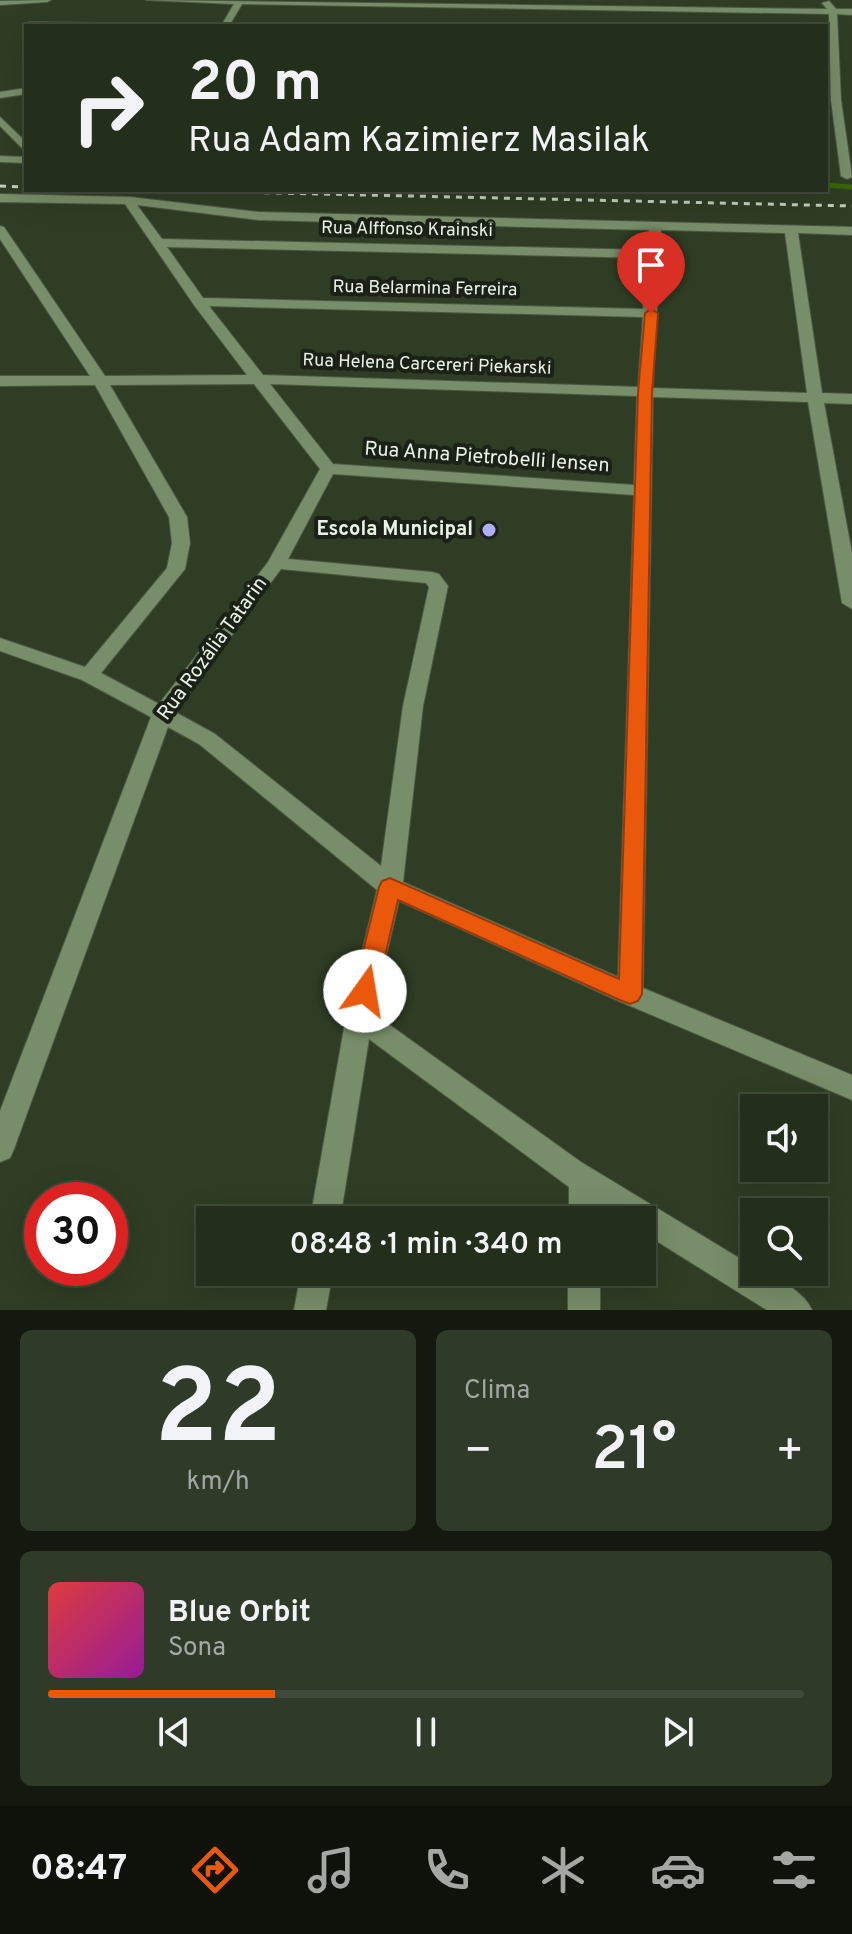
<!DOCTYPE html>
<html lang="pt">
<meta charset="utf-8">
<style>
:root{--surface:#232e1b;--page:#2f3a28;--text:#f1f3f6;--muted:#a3a8a3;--line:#404a3a;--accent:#ea580c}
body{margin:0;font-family:Overpass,sans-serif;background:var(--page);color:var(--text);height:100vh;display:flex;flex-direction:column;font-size:30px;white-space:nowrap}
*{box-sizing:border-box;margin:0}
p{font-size:26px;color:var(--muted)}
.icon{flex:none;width:44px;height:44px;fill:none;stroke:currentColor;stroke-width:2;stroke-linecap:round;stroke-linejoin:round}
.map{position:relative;height:1310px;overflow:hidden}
.side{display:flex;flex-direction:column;gap:20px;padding:20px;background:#13190f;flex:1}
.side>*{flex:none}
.guide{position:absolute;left:24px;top:24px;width:804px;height:168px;border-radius:0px;box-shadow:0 8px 32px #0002,0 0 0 2px var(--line);background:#232e1b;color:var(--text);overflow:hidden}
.fabs{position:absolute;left:740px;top:1094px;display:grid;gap:16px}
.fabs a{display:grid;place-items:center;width:88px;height:88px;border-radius:0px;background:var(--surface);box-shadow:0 8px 32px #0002,0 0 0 2px var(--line);font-size:40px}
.speed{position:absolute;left:24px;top:1182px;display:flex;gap:16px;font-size:40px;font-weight:700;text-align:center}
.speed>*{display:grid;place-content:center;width:104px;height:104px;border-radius:50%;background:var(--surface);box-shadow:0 8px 32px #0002,0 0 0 2px var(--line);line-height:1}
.speed .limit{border:12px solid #d22;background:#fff;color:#111}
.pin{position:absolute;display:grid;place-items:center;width:68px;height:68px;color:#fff;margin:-82px -34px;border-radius:50% 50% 50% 0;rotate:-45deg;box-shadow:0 0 8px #0007}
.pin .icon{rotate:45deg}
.me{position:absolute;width:88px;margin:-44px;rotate:13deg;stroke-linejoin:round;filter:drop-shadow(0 0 6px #0008)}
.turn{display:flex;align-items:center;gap:28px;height:168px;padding:0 32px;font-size:36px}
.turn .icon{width:104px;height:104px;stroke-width:2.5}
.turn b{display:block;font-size:56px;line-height:68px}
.big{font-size:60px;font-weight:600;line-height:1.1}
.side .widget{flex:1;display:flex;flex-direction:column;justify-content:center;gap:12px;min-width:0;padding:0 28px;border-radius:12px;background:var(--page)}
.side .dial{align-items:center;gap:0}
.dial b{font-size:104px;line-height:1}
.song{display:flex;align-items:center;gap:24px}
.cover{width:96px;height:96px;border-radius:12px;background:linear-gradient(135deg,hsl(0 70% 55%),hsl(300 70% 35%))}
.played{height:8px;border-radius:4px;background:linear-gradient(90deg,var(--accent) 30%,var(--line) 30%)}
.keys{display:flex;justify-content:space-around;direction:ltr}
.heat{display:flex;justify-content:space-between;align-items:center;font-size:44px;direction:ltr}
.side .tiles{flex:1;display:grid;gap:20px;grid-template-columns:1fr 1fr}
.widget:last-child{grid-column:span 2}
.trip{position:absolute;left:196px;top:1206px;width:460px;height:80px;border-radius:0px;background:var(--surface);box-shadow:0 8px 32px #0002,0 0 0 2px var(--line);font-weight:600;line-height:80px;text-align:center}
.dock{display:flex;height:128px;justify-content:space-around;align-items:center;background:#0e120b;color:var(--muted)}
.dock .icon{width:56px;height:56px}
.dock .current{color:var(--accent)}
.dock b{font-size:36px;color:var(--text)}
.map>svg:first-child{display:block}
</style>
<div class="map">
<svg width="852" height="1310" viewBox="0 0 852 1310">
<rect width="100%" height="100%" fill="#2f3d24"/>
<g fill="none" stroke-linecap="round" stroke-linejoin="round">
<polyline stroke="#3a6500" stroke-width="5" points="826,185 852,187"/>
<defs>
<g id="minor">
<polygon points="51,0 47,2 0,5 0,1"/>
<polygon points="146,0 827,9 822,3 829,1 836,9 852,9 852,15 837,14 841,100 852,177 847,179 841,176 831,100 829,14 242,4 229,26 221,26 234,4"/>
<polygon points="29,22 98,23 102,26 26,27"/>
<polygon points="26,88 26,94 0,98 0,92"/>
<polygon points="0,117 26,142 26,152 0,126"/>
<polygon points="0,156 26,157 26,163 0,162"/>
<path d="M0,194L130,197L259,212L852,227V235L798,233L822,393L852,394V404L824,403L852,553V609L842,603L808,402L653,397L643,988L852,1075V1100L621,1002L399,901L373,1013L581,1162L754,1267V1272C773,1272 805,1293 812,1310H767L642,1232V1220H622L599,1206V1220H569V1187L369,1039L340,1220H310L346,1017L377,890L199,744L168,727L14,1149L10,1158L0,1162V1111L151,717L82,680L0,651V638L85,667L167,568L172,543L169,517L95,385L0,386V376H90L0,239V226L4,227L105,376L247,375L194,305L125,204L0,202ZM137,205L259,220L649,230L647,250L162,239ZM661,230L785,233L807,393L653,388ZM167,247L647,258L643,309L203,298ZM209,306L643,317L638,387L263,375ZM254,384L320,469L268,562L159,704L101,673L185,569L190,543L187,517L110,385ZM270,384L637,396L634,485L333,464ZM333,474L634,495L618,977L403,882L423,706L448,586L439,574L432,572L288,559ZM281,569L426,583L429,587L403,706L381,866L215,734L175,712Z"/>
<polygon points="301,1272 333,1272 326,1310 294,1310"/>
<rect x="568" y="1272" width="32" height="38"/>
</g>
</defs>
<use href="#minor" stroke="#4d5a43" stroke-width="2"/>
<use href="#minor" fill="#788d69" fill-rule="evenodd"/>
<g stroke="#c2cdbb" stroke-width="3" stroke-dasharray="6 6" stroke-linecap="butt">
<polyline points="0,186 26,187"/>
<polyline points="144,190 852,206"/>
</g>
</g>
<polygon fill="#ea580c" stroke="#983908" stroke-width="2" points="651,309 658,313 652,393 642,994 638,1001 630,1004 622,1001 398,900 377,991 373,998 365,1001 356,998 353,991 379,887 382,881 390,878 619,979 638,393 645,313"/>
<circle fill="#adaffb" stroke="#1b2116" stroke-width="3" cx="489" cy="530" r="8"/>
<g text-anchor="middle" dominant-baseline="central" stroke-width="8" stroke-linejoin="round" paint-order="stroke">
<g font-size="18" fill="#eaf4e4" stroke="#1b2116">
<text transform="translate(407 230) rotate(1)">Rua Alffonso Krainski</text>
<text transform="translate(425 289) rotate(1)">Rua Belarmina Ferreira</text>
<text transform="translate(427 365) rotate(2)">Rua Helena Carcereri Piekarski</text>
</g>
<g font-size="20" fill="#eaf4e4" stroke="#1b2116">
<text transform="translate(487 458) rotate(4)">Rua Anna Pietrobelli Iensen</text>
<text transform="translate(213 649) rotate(-54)">Rua Rozália Tatarin</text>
</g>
<g font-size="20" font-weight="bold" fill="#eaf4e4" stroke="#1b2116" text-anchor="end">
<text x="473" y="530">Escola Municipal</text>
</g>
</g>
</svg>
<div class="fabs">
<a><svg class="icon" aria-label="sound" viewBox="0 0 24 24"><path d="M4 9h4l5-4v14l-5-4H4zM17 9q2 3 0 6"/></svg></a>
<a><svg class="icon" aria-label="search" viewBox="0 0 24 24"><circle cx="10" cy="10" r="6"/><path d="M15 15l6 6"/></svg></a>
</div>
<div class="speed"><div class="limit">30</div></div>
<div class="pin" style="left:651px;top:313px;background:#d93025"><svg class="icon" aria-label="arrive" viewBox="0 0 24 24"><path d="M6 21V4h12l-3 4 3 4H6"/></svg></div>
<svg class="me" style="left:365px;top:991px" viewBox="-20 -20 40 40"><circle r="19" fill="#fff"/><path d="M0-13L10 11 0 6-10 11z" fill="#ea580c"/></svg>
<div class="trip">08:48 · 1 min · 340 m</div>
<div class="guide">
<div class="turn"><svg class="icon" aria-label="right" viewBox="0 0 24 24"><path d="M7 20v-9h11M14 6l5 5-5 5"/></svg><div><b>20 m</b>Rua Adam Kazimierz Masilak</div></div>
</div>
</div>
<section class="side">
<div class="tiles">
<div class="widget dial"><b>22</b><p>km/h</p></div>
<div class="widget"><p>Clima</p>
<div class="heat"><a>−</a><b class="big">21°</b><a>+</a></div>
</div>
<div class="widget">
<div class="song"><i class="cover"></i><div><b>Blue Orbit</b><p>Sona</p></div></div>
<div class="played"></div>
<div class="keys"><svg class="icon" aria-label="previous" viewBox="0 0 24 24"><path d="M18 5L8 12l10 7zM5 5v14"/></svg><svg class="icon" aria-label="pause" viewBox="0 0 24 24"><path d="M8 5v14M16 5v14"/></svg><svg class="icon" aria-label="next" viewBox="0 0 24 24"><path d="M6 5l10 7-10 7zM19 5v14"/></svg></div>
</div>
</div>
</section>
<nav class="dock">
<b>08:47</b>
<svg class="icon current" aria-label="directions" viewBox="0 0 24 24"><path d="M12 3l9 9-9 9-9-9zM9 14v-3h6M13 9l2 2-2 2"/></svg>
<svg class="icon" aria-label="music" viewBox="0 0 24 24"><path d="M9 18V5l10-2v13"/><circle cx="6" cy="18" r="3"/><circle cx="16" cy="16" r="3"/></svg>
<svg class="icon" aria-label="phone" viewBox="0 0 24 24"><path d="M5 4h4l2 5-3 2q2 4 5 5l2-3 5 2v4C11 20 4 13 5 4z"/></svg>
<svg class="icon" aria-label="climate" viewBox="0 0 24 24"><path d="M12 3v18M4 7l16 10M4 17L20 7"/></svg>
<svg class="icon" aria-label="car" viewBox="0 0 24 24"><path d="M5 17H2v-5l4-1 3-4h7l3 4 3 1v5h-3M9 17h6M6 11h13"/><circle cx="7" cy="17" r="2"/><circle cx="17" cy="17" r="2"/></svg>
<svg class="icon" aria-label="filters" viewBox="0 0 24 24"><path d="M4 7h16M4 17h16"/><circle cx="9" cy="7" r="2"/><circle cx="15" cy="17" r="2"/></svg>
</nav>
